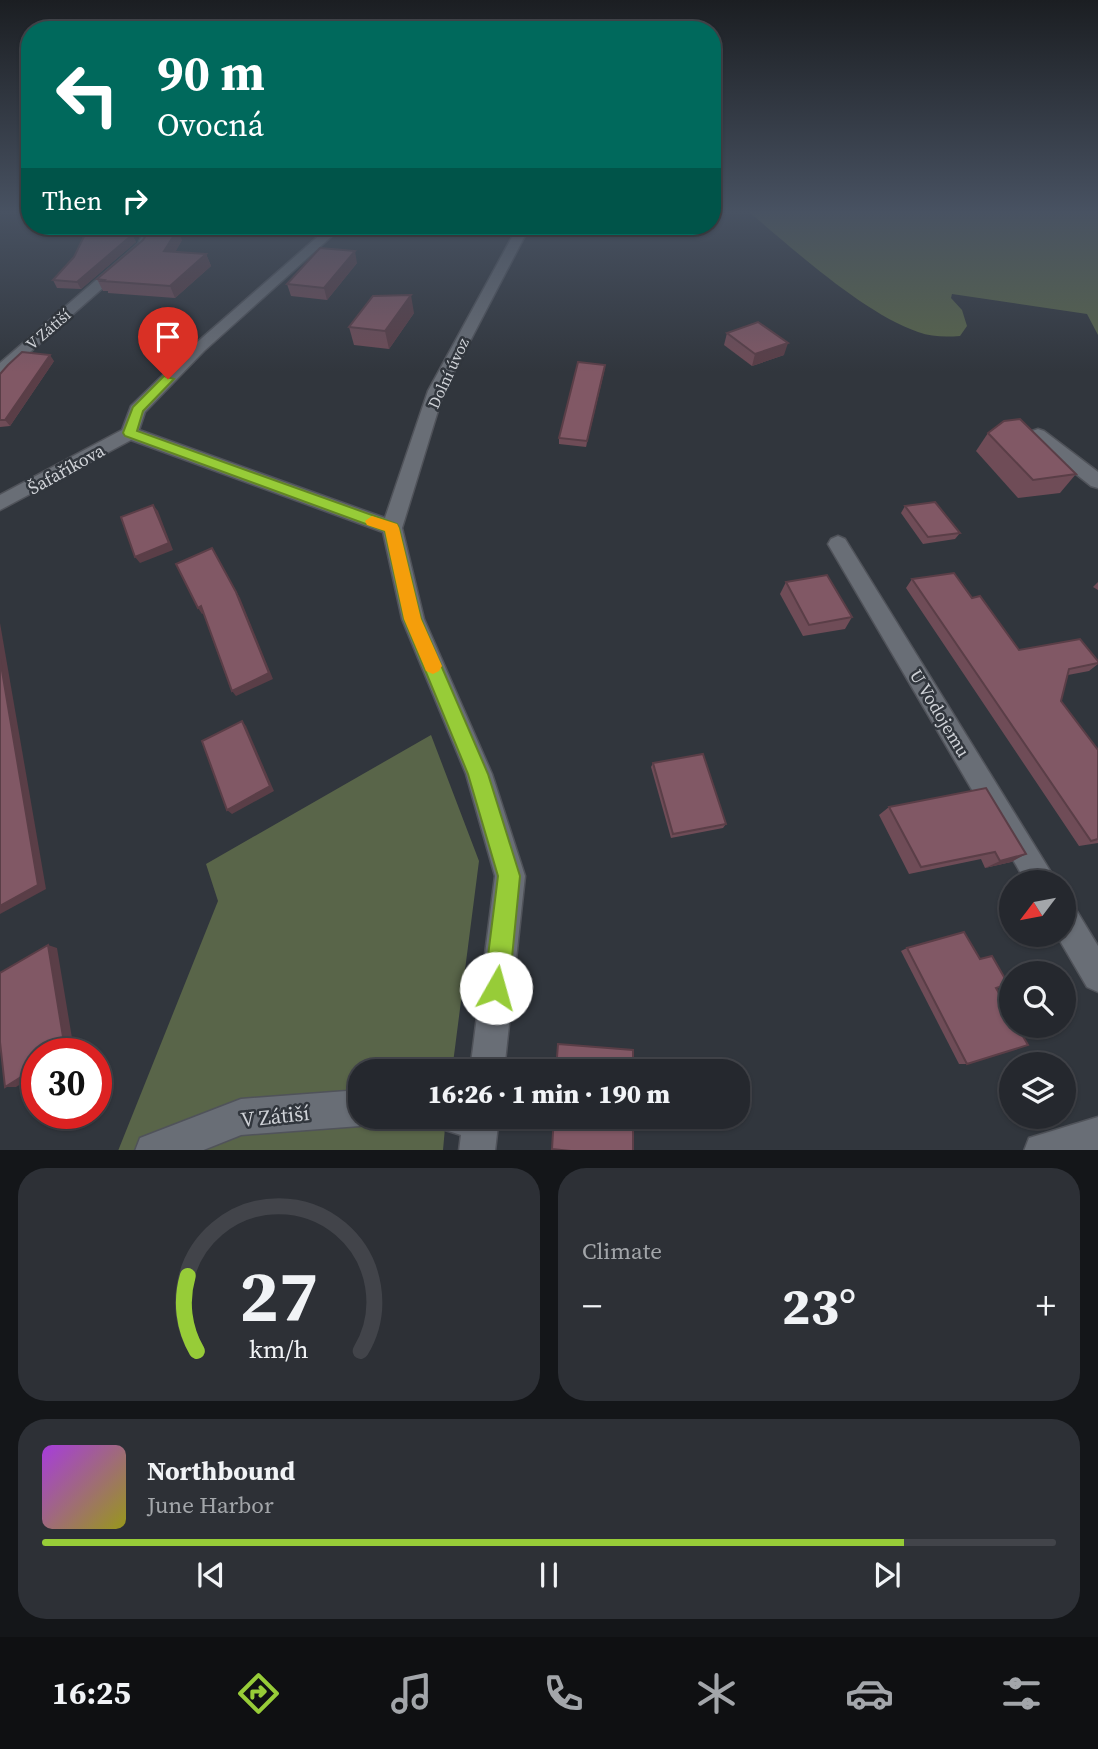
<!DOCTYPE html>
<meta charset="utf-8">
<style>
:root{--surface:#25282e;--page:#2d3036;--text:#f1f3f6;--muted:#a3a6aa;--line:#42444a;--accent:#97cc38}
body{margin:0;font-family:"Source Serif 4",serif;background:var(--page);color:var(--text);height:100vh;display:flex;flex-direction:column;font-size:26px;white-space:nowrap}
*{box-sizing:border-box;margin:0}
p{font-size:23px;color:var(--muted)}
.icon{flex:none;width:38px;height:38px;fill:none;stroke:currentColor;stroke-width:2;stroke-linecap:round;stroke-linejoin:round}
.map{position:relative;height:1150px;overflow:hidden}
.panel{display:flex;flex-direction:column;gap:18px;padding:18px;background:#141619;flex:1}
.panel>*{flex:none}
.hud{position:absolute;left:21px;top:21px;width:700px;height:214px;border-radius:28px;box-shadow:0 2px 5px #0004,0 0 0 2px var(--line);background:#00695c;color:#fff;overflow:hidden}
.needle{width:46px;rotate:238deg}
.controls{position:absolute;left:999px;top:870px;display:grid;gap:14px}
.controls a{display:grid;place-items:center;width:77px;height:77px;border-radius:50%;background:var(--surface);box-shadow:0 2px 5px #0004,0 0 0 2px var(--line);font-size:35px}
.speed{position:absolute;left:21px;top:1038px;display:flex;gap:14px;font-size:35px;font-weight:700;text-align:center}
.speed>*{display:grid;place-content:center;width:91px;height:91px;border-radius:50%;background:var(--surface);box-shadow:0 2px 5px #0004,0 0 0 2px var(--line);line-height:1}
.speed .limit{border:10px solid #d22;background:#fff;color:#111}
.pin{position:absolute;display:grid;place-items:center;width:60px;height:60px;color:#fff;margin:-72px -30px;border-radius:50% 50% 50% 0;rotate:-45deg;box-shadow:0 0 7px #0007}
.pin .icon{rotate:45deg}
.me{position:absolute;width:77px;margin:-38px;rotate:7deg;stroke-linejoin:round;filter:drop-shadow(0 0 5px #0008)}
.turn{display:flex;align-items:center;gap:24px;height:147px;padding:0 21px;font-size:32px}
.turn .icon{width:91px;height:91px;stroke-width:2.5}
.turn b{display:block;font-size:49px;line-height:60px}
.then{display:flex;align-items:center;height:66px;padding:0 21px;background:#0003;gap:14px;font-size:26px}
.big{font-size:52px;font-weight:800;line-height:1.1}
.panel .widget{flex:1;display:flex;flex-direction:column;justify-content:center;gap:10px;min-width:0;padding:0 24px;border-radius:28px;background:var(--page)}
.panel .dial{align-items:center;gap:0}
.dial svg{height:182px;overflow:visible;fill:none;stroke:var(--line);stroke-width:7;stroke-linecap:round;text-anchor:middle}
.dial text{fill:var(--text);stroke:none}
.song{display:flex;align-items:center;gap:21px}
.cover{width:84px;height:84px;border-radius:10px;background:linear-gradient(135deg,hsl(280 70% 55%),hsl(60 70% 35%))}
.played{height:7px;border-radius:4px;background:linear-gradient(90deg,var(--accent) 85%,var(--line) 85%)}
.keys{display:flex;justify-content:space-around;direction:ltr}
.heat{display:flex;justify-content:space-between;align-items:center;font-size:38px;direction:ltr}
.panel .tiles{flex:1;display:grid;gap:18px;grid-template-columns:1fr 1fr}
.widget:last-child{grid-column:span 2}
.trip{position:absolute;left:348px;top:1059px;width:402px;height:70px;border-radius:28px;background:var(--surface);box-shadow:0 2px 5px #0004,0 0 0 2px var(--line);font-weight:800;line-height:70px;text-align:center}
.dock{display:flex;height:112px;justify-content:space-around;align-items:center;background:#0f1012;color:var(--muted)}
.dock .icon{width:49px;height:49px}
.dock .on{color:var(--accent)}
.dock b{font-size:32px;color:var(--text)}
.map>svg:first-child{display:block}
</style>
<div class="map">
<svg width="1098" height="1151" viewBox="0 0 1098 1151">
<rect width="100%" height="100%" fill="#31363d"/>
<g fill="#596549">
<path d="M748,211H1098V335L1087,314L952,294L951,298L962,310L967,326L960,336C945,337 932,337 918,332C863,313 793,249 748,211Z"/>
<polygon points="431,735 479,861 452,1071 360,1071 360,1116 446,1117 443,1150 118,1151 218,901 206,864"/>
</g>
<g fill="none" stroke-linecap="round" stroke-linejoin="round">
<defs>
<g id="street">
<polygon points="146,226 158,226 147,249 5,374 0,376 0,363 138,244"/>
<polygon points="330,226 343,226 204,351 145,412 139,430 385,518 428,391 518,226 530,226 444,391 402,528 424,619 492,774 525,876 504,1071 470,1071 495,876 466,774 402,619 383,532 131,440 0,510 0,495 122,430 131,406 194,345"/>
<polygon points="1038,429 1044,431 1098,472 1098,488 1091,486 1032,439 1029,435 1032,431"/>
<polygon points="838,536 845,539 1057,882 1026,882 828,544 831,539"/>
<polygon points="1064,904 1075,908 1098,946 1098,992 1087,987 1056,934 1064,934"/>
<polygon points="360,1090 360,1116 374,1116 372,1120 360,1126 241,1135 201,1151 135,1151 140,1138 241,1099"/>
<polygon points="437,1116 499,1116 495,1151 459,1151 461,1135 442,1129"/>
<polygon points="1098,1117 1098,1151 1024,1151 1029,1138"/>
</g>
</defs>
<use href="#street" stroke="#50535a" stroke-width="3"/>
<use href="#street" fill="#696e76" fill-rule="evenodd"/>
</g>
<g fill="#6f4c57">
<polygon points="129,235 132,235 136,242 81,289 57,288 53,280 74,257"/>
<polygon points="182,240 175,252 206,254 211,266 175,298 108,293 108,291 103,291 97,279"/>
<polygon points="357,263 327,300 291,296 287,284"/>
<polygon points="414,313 389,349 354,345 349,327"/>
<polygon points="727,333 784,355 752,366 724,345"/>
<polygon points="54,361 10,426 0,427 0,374"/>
<polygon points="605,365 604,372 586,447 559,444 559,438"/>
<polygon points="988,433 1076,474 1060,493 1018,498 976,451"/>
<polygon points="905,506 960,533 955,539 923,544 901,513"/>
<polygon points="912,579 972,598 1019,650 1098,661 1098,664 1089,671 1068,675 1061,701 1098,750 1098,843 1079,846 906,588"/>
<polygon points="786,582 852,617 845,629 803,636 780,594"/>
<polygon points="1098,582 1098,590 1093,587"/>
<polygon points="653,763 726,824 723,828 671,838 651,767"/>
<polygon points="889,807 1026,854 1011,862 985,868 981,859 909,874 879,815"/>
<polygon points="907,948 996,988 967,1064 959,1064 901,951"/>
</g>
<g fill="#5a3e47">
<polygon points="127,226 133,226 127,239 132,235 136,242 81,289 77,282 123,235"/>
<polygon points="178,229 182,240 169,263 164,251"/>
<polygon points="355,251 357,263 327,300 324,288"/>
<polygon points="206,254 211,266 175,298 170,286"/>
<polygon points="411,295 414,313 389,349 385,331"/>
<polygon points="788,343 784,355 752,366 755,354"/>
<polygon points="50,355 54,361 10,426 5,420"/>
<polygon points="605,365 604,372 586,447 587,441"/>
<polygon points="153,505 158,511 173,550 140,563 135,557"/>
<polygon points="215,554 240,598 273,679 236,696 232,691"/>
<polygon points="201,606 206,612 202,614 198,608"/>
<polygon points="0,623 46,889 0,914"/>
<polygon points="242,721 246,726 274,791 232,814 227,810"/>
<polygon points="1026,854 1011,862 985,868 1000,861"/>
<polygon points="48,945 57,948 74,1050 69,1054 59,1054"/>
<polygon points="37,1067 37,1074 16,1087 5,1087"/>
</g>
<g fill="#815865" stroke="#5a3e47" stroke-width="2">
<polygon points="89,226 127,226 123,235 132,235 77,282 53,280 74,257"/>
<polygon points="178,229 164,251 206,254 170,286 102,281 104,280 97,279 143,240 149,230"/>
<polygon points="320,248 355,251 324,288 287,284"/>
<polygon points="411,295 385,331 349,327 373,296"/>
<polygon points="758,322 788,343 755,354 727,333"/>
<polygon points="22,352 50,355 5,420 0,420 0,374 8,365"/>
<polygon points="578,362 605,365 587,441 559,438"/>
<polygon points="1020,419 1076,474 1033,480 988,433 1004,421"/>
<polygon points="935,502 960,533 928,537 905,506"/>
<polygon points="153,505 169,543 135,557 121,517"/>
<polygon points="212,548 236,592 269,673 232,691 201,606 198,608 176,564"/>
<polygon points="954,573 972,598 980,596 1019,650 1080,639 1098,661 1098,663 1069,669 1061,701 1098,750 1098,839 1091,841 912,579"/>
<polygon points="827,575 852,617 809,625 786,582"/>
<polygon points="0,659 38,885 0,906"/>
<polygon points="242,721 270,786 227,810 202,741"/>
<polygon points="703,754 726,824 673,834 653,763"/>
<polygon points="986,788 1026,854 1000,861 995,852 921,867 889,807"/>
<polygon points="964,932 980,959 992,956 1008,984 996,988 1012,1015 1012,1026 1017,1026 1028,1045 967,1064 907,948"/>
<polygon points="48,945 65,1049 59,1054 37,1054 37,1067 5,1087 0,1042 0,973"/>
<polygon points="558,1044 633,1050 633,1071 556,1071"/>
<polygon points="554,1116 633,1116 633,1151 571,1151 552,1149"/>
</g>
<linearGradient id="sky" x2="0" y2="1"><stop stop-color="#1b1e22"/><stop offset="0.57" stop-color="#485262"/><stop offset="1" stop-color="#485262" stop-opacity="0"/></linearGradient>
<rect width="1098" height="372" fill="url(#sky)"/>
<polygon fill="#97cc38" stroke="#628524" stroke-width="2" points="164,376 174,379 143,411 137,431 397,524 399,528 421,619 488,774 520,876 509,988 505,996 496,1000 488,996 484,988 498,876 468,774 404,619 385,531 125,436 123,433 133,407"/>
<polygon fill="#f59e0b" points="372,516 397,524 399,528 421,619 442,666 439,671 433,674 426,671 424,666 404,619 385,531 367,525 365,521"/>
<g text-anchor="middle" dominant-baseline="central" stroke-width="5" stroke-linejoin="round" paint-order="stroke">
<g font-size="16" fill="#cfd2d7" stroke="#31363d">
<text transform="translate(48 329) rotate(-41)">V Zátiší</text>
<text transform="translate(448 373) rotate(-65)">Dolní úvoz</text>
</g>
<g font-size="18" fill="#cfd2d7" stroke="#31363d">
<text transform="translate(66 469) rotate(-29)">Šafaříkova</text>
<text transform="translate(940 713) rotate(59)">U Vodojemu</text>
</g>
<g font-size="21" fill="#cfd2d7" stroke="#31363d">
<text transform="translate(275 1116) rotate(-6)">V Zátiší</text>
</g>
</g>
</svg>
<div class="controls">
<a><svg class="needle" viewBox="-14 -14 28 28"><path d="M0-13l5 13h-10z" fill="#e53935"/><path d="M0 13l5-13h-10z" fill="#a3a6aa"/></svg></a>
<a><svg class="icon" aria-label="search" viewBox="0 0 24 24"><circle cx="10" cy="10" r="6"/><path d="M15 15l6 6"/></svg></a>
<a><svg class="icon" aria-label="layers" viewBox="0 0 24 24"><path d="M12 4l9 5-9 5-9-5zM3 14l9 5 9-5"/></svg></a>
</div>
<div class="speed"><div class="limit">30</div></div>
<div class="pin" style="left:168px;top:379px;background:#d93025"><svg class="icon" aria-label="arrive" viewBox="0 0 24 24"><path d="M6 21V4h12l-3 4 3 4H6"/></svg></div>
<svg class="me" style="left:496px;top:988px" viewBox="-20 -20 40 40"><circle r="19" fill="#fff"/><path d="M0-13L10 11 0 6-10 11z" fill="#97cc38"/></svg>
<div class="trip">16:26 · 1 min · 190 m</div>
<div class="hud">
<div class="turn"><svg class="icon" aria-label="left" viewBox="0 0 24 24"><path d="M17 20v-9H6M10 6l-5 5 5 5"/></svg><div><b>90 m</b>Ovocná</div></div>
<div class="then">Then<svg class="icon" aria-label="right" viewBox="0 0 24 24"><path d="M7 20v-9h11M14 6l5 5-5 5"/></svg></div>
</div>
</div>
<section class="panel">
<div class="tiles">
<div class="widget dial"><svg viewBox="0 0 100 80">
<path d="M14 69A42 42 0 1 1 86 69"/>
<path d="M14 69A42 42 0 0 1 10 36" stroke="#97cc38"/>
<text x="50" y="56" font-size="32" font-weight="700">27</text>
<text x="50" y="72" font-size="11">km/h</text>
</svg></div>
<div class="widget"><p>Climate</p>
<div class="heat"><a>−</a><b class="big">23°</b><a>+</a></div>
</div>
<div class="widget">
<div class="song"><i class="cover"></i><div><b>Northbound</b><p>June Harbor</p></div></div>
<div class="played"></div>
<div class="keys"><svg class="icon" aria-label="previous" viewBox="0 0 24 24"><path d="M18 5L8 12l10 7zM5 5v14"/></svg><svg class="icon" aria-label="pause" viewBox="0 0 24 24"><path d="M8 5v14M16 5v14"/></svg><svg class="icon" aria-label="next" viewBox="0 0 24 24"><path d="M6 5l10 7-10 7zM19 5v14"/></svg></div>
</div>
</div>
</section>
<nav class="dock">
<b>16:25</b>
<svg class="icon on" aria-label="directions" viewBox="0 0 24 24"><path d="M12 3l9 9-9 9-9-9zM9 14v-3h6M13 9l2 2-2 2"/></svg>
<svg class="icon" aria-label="music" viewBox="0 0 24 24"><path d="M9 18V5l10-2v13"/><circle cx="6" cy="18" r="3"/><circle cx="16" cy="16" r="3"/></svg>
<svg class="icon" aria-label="phone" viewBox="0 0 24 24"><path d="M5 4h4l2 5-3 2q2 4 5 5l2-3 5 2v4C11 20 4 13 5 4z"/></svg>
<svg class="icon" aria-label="climate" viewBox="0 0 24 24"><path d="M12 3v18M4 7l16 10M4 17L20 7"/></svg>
<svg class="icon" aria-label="car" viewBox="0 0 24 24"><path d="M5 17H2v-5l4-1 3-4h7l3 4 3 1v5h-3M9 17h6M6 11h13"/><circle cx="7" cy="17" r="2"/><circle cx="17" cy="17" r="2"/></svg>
<svg class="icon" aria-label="filters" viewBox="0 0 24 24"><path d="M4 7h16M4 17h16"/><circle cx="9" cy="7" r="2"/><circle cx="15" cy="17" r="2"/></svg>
</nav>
